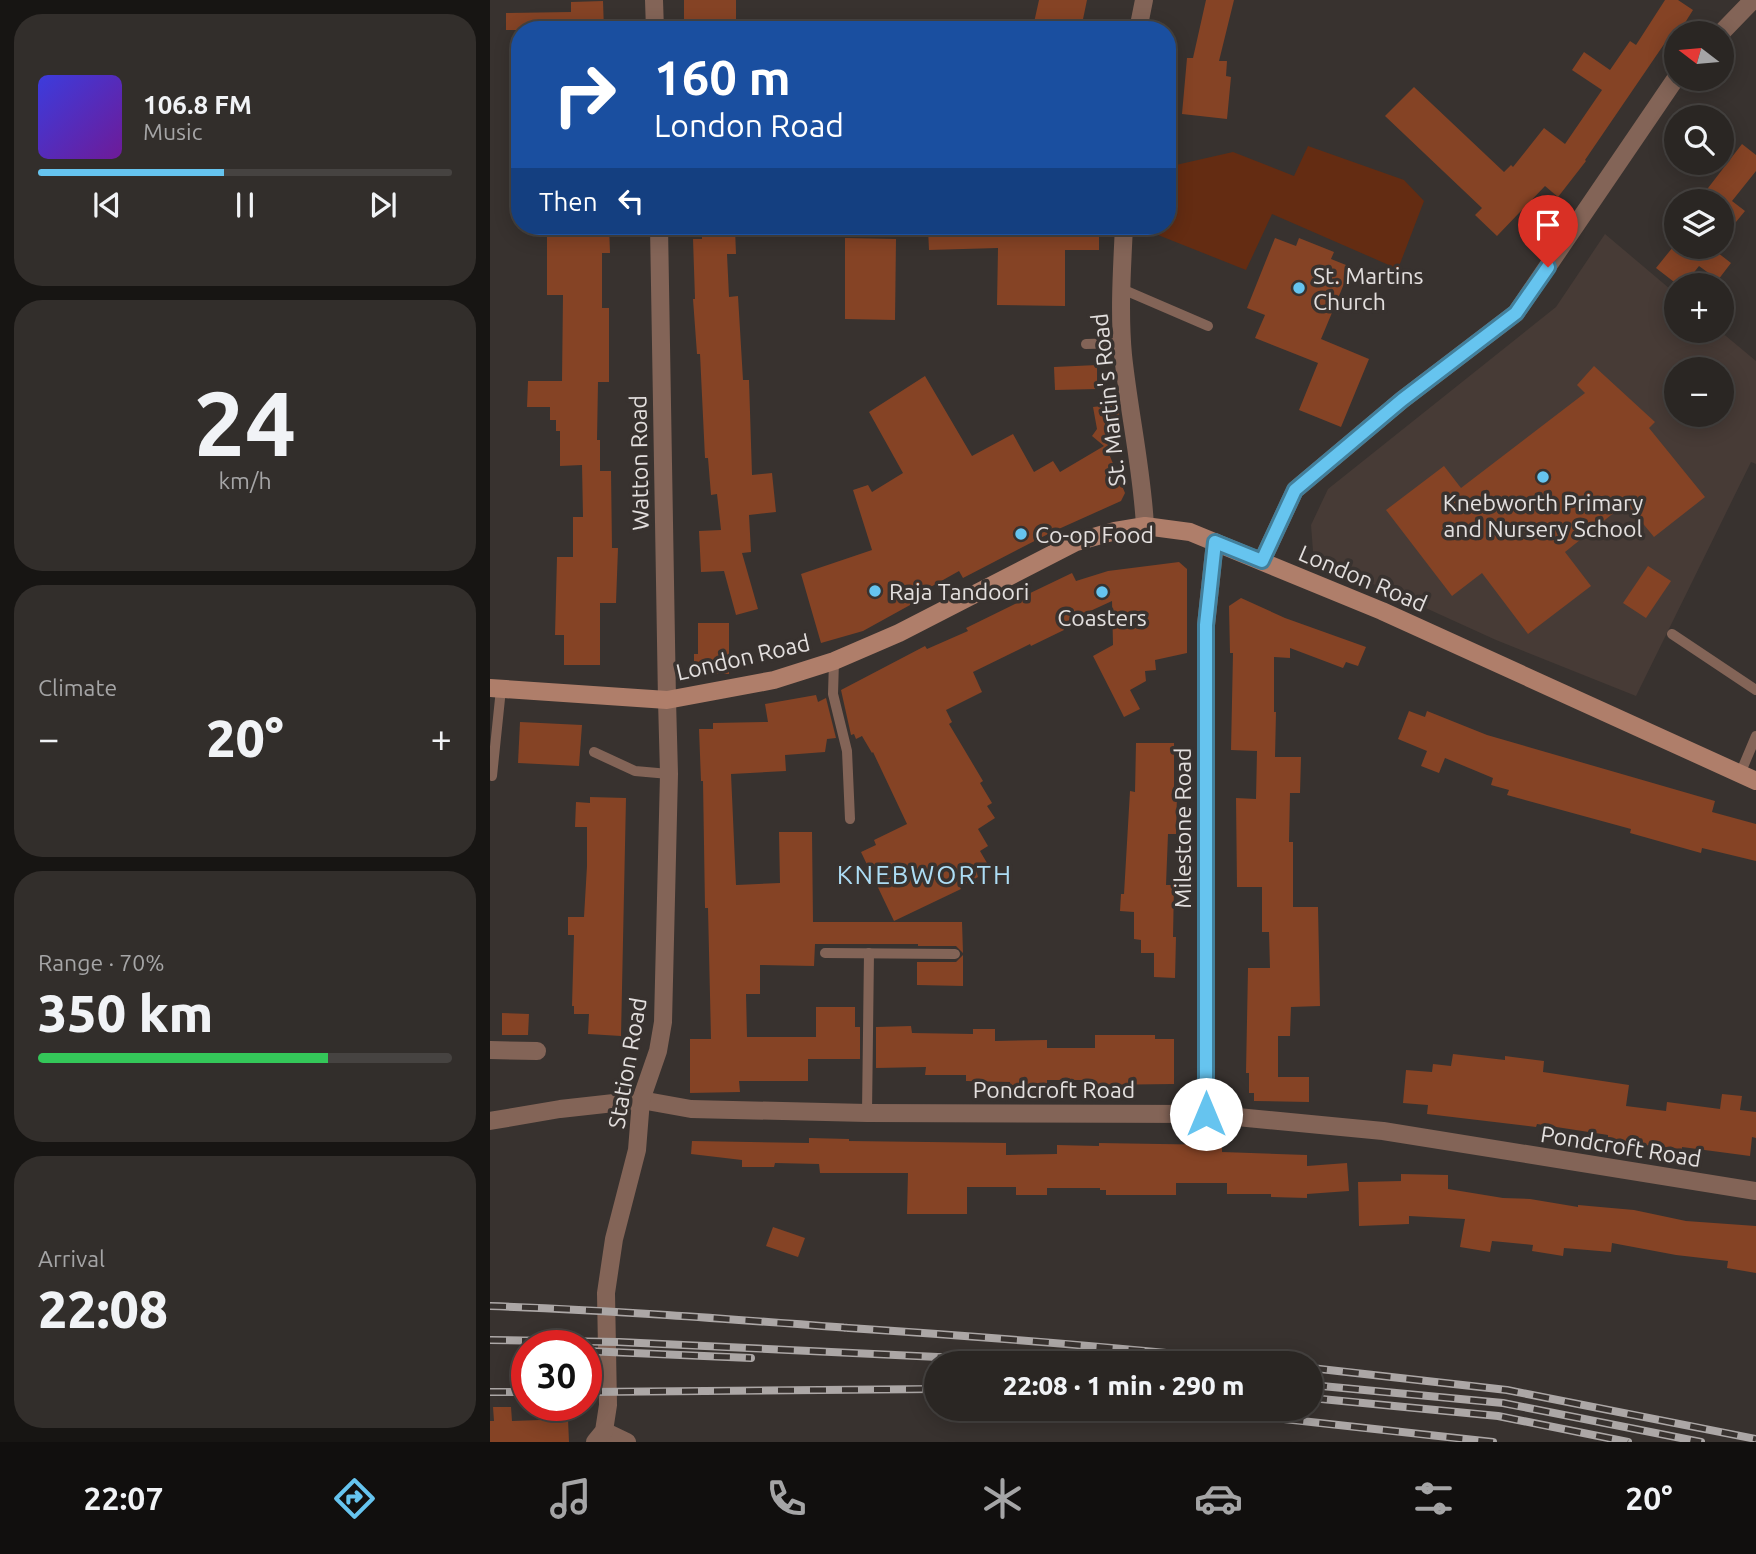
<!DOCTYPE html>
<meta charset="utf-8">
<style>
:root{--surface:#2a2623;--page:#322e2b;--text:#f1f3f6;--muted:#a5a5a6;--line:#464341;--accent:#66c4ef}
body{margin:0;font-family:Ubuntu,sans-serif;background:var(--page);color:var(--text);height:100vh;display:flex;flex-direction:column;font-size:26px;white-space:nowrap}
*{box-sizing:border-box;margin:0}
p{font-size:23px;color:var(--muted)}
.icon{flex:none;width:38px;height:38px;fill:none;stroke:currentColor;stroke-width:2;stroke-linecap:round;stroke-linejoin:round}
.map{position:relative;flex:1;overflow:hidden}
.side{display:flex;flex-direction:column;gap:14px;padding:14px;background:#171513;width:490px}
.side>*{flex:none}
.guide{position:absolute;left:21px;top:21px;width:665px;height:214px;border-radius:28px;box-shadow:0 4px 18px #0003,0 0 0 2px var(--line);background:#1a4fa0;color:#fff;overflow:hidden}
.needle{width:46px;rotate:286deg}
.controls{position:absolute;left:1174px;top:21px;display:grid;gap:14px}
.controls a{display:grid;place-items:center;width:70px;height:70px;border-radius:50%;background:var(--surface);box-shadow:0 4px 18px #0003,0 0 0 2px var(--line);font-size:35px}
.speed{position:absolute;left:21px;top:1330px;display:flex;gap:14px;font-size:35px;font-weight:700;text-align:center}
.speed>*{display:grid;place-content:center;width:91px;height:91px;border-radius:50%;background:var(--surface);box-shadow:0 4px 18px #0003,0 0 0 2px var(--line);line-height:1}
.speed .limit{border:10px solid #d22;background:#fff;color:#111}
.pin{position:absolute;display:grid;place-items:center;width:60px;height:60px;color:#fff;margin:-72px -30px;border-radius:50% 50% 50% 0;rotate:-45deg;box-shadow:0 0 7px #0007}
.pin .icon{rotate:45deg}
.me{position:absolute;width:77px;margin:-38px;rotate:0deg;stroke-linejoin:round;filter:drop-shadow(0 0 5px #0008)}
.turn{display:flex;align-items:center;gap:24px;height:147px;padding:0 28px;font-size:32px}
.turn .icon{width:91px;height:91px;stroke-width:2.5}
.turn b{display:block;font-size:49px;line-height:60px}
.then{display:flex;align-items:center;height:66px;padding:0 28px;background:#0003;gap:14px;font-size:26px}
.big{font-size:52px;font-weight:800;line-height:1.1}
.side .card{flex:1;display:flex;flex-direction:column;justify-content:center;gap:10px;min-width:0;padding:0 24px;border-radius:28px;background:var(--page)}
.side .dial{align-items:center;gap:0}
.dial b{font-size:91px;line-height:1}
.song{display:flex;align-items:center;gap:21px}
.cover{width:84px;height:84px;border-radius:10px;background:linear-gradient(135deg,hsl(240 70% 55%),hsl(280 70% 35%))}
.played{height:7px;border-radius:4px;background:linear-gradient(90deg,var(--accent) 45%,var(--line) 45%)}
.keys{display:flex;justify-content:space-around;direction:ltr}
.heat{display:flex;justify-content:space-between;align-items:center;font-size:38px;direction:ltr}
.charge{height:10px;border-radius:5px;background:linear-gradient(90deg,#34c759 70%,var(--line) 0)}
.trip{position:absolute;left:434px;top:1351px;width:399px;height:70px;border-radius:35px;background:var(--surface);box-shadow:0 4px 18px #0003,0 0 0 2px var(--line);font-weight:800;line-height:70px;text-align:center}
.dock{display:flex;height:112px;justify-content:space-around;align-items:center;background:#110f0e;color:var(--muted)}
.dock .icon{width:49px;height:49px}
.dock .selected{color:var(--accent)}
.dock b{font-size:32px;color:var(--text)}
main{display:flex;flex:1;min-height:0}
.map>svg:first-child{display:block}
</style>
<main>
<section class="side">
<div class="card">
<div class="song"><i class="cover"></i><div><b>106.8 FM</b><p>Music</p></div></div>
<div class="played"></div>
<div class="keys"><svg class="icon" aria-label="previous" viewBox="0 0 24 24"><path d="M18 5L8 12l10 7zM5 5v14"/></svg><svg class="icon" aria-label="pause" viewBox="0 0 24 24"><path d="M8 5v14M16 5v14"/></svg><svg class="icon" aria-label="next" viewBox="0 0 24 24"><path d="M6 5l10 7-10 7zM19 5v14"/></svg></div>
</div>
<div class="card dial"><b>24</b><p>km/h</p></div>
<div class="card"><p>Climate</p>
<div class="heat"><a>−</a><b class="big">20°</b><a>+</a></div>
</div>
<div class="card"><p>Range · 70%</p><b class="big">350 km</b><div class="charge"></div></div>
<div class="card"><p>Arrival</p><b class="big">22:08</b></div>
</section>
<div class="map">
<svg width="1266" height="1442" viewBox="0 0 1266 1442">
<rect width="100%" height="100%" fill="#38322f"/>
<path fill="#473b36" fill-rule="evenodd" d="M1115,234L1186,294V331H1230L1266,361V464L1261,462L1146,696L1006,640L839,564L823,551L821,525L838,489L1066,307ZM1186,369H1232V415H1186Z"/>
<polygon fill="#642c12" points="818,146 914,180 934,201 908,269 782,214 756,270 663,233 662,226 677,226 677,167 743,152 804,176"/>
<g fill="#854325">
<polygon points="194,0 246,0 246,29 194,30"/>
<polygon points="549,0 597,0 592,24 583,22 582,30 556,30 543,27"/>
<polygon points="716,0 744,0 729,61 737,61 736,76 741,77 737,119 692,114 697,58 703,58"/>
<polygon points="1175,0 1188,0 1203,10 1186,37 1181,34 1095,160 1096,161 1068,197 1055,186 1007,236 985,215 992,208 895,116 924,87 1014,172 1021,165 1023,167 1054,128 1075,144 1112,90 1082,70 1094,52 1120,70 1140,41 1146,45"/>
<polygon points="113,1 114,30 16,30 16,13 81,12 81,2"/>
<polygon points="1252,144 1266,155 1266,171 1242,201 1255,211 1232,239 1232,201 1208,201"/>
<polygon points="57,226 119,226 120,253 112,253 112,308 119,308 119,382 108,382 107,440 110,440 110,471 121,471 122,548 128,548 126,603 110,603 110,665 74,665 74,635 65,635 67,557 83,557 83,517 93,517 92,465 70,466 70,431 66,431 66,420 60,420 60,407 37,407 38,381 72,381 73,295 57,295"/>
<polygon points="533,226 609,226 609,250 575,250 575,306 507,305 508,248 439,250 438,229"/>
<polygon points="245,229 246,254 237,254 239,297 248,296 253,380 259,380 262,475 282,473 286,512 259,515 261,552 252,553 268,609 246,615 234,571 211,572 209,531 231,530 227,494 221,495 218,458 215,458 210,354 207,354 203,299 205,299 203,239 212,239 212,230"/>
<polygon points="355,238 406,239 405,320 355,319"/>
<polygon points="785,238 806,246 809,238 844,252 841,259 861,267 831,339 879,359 851,427 809,410 828,363 765,338 775,315 757,308"/>
<polygon points="1183,247 1224,247 1223,249 1241,263 1228,280 1209,266 1194,285 1188,285 1166,268"/>
<polygon points="607,365 607,389 565,390 564,367"/>
<polygon points="1104,366 1165,422 1159,428 1215,497 1164,537 1136,503 1075,552 1101,586 1038,634 992,573 962,596 896,510 954,466 971,488 1095,393 1087,385"/>
<polygon points="435,376 482,456 523,434 544,472 563,461 570,472 614,446 602,436 607,429 603,407 628,404 632,438 619,451 617,449 635,493 631,501 562,532 473,578 469,571 437,589 440,594 373,631 331,643 311,574 382,550 363,490 378,485 382,492 413,473 379,412"/>
<polygon points="689,562 697,569 697,653 665,660 666,670 655,671 656,681 640,690 650,709 634,717 603,656 623,645 622,601 572,624 574,630 541,646 540,644 483,672 492,692 456,710 462,722 459,724 493,781 490,783 502,803 497,806 505,818 488,829 498,846 490,851 497,863 486,870 488,877 470,887 471,889 404,921 371,852 386,845 384,840 417,824 383,752 382,753 372,736 366,739 364,734 361,735 351,690 435,646 437,649 478,631 476,628 535,599 534,596 582,573 586,581 618,571"/>
<polygon points="1158,566 1181,581 1156,618 1133,603"/>
<polygon points="751,598 795,618 876,647 868,666 856,662 853,668 800,648 800,658 784,657 784,712 786,712 785,757 811,757 810,793 800,793 799,842 803,842 803,907 828,907 830,1006 801,1007 800,1036 788,1036 788,1077 819,1077 819,1102 764,1101 764,1093 759,1093 759,1073 756,1073 758,968 780,968 779,932 772,932 772,887 747,887 746,798 766,799 767,751 741,750 743,653 740,653 739,606"/>
<polygon points="208,623 239,623 239,674 204,674 204,654 208,654"/>
<polygon points="326,695 328,702 336,698 346,738 337,739 335,752 295,755 296,771 241,774 246,885 290,883 289,832 322,832 323,922 472,922 473,953 466,946 428,946 428,944 325,944 324,966 270,965 270,994 256,994 257,1037 326,1037 326,1007 365,1007 365,1027 370,1027 370,1059 318,1059 318,1081 249,1081 250,1092 200,1093 200,1039 221,1039 218,908 215,908 213,781 211,781 209,729 223,729 223,723 278,722 275,704"/>
<polygon points="919,711 935,717 937,711 997,735 1225,801 1222,812 1266,824 1266,861 1212,848 1211,853 1140,833 1141,829 1017,795 1019,790 1001,785 1003,778 955,758 949,773 931,766 937,751 908,739"/>
<polygon points="30,722 92,725 89,766 28,763"/>
<polygon points="646,743 684,743 684,793 687,793 686,834 678,834 676,885 684,885 683,937 686,937 685,978 664,977 664,953 651,953 651,940 644,939 644,912 630,911 631,894 634,894 640,791 645,792"/>
<polygon points="100,797 136,798 131,1036 98,1034 99,1014 84,1014 84,1006 82,1006 84,935 78,935 78,917 94,917 97,866 97,827 85,827 86,802 100,803"/>
<polygon points="473,955 473,986 427,985 427,962 466,962"/>
<polygon points="12,1013 39,1014 38,1035 12,1035"/>
<polygon points="421,1026 422,1033 483,1034 483,1029 505,1029 505,1041 557,1040 557,1048 605,1048 605,1035 665,1035 665,1039 684,1039 684,1084 605,1085 605,1080 557,1080 557,1085 520,1085 520,1082 476,1081 476,1075 435,1075 436,1067 386,1068 386,1027"/>
<polygon points="963,1054 1015,1060 1015,1056 1054,1061 1053,1072 1139,1085 1136,1106 1176,1111 1177,1102 1230,1109 1232,1094 1252,1096 1250,1110 1266,1112 1266,1138 1262,1137 1260,1156 1192,1147 1192,1149 1155,1145 1118,1138 1118,1135 1047,1124 1046,1127 937,1114 938,1105 913,1103 916,1070 942,1072 943,1064 961,1066"/>
<polygon points="319,1138 359,1139 359,1141 516,1143 516,1155 567,1154 567,1145 609,1146 609,1143 732,1145 732,1152 817,1155 817,1166 857,1163 859,1191 817,1194 817,1198 781,1197 781,1194 737,1194 737,1183 686,1183 686,1195 616,1195 616,1190 610,1190 610,1188 557,1188 557,1195 526,1195 526,1187 477,1187 477,1214 417,1214 418,1173 330,1173 329,1164 285,1163 284,1167 252,1167 252,1160 201,1154 202,1141 319,1143"/>
<polygon points="911,1174 958,1175 958,1189 1013,1198 1040,1199 1088,1207 1088,1205 1144,1210 1196,1221 1266,1226 1266,1273 1237,1268 1238,1261 1186,1255 1122,1243 1121,1252 1074,1248 1073,1256 1042,1251 1043,1245 1002,1241 1000,1252 970,1247 975,1219 919,1216 919,1224 869,1226 868,1182 911,1181"/>
<polygon points="283,1227 315,1238 308,1257 276,1246"/>
<polygon points="3,1407 21,1407 22,1421 78,1419 79,1442 0,1442 0,1421 4,1421"/>
</g>
<g fill="none" stroke-linecap="round" stroke-linejoin="round">
<g stroke="#836457" stroke-width="10">
<polyline points="632,289 718,326"/>
<polyline points="596,344 633,343"/>
<polyline points="1182,634 1266,690"/>
<polyline points="344,661 343,694 357,751 360,819"/>
<polyline points="104,752 145,771 179,774"/>
<polyline points="1250,774 1266,736"/>
<polyline points="2,776 11,689"/>
<polyline points="335,953 465,954"/>
<polyline points="377,1113 379,953"/>
</g>
<g stroke="#836457" stroke-width="18">
<polyline points="164,0 165,30"/>
<polyline points="648,30 654,0"/>
<polyline points="1231,33 1263,0"/>
<polyline points="169,226 177,700"/>
<path d="M634,226C632,269 629,312 633,355C639,412 652,469 655,526"/>
<polyline points="772,561 805,490 912,400 1026,313 1186,78"/>
<polyline points="0,1050 47,1051"/>
<polyline points="716,1114 716,625 725,542"/>
<polyline points="0,1121 70,1109 151,1100 201,1109 377,1113 716,1114 893,1131 1266,1191"/>
<polyline points="114,1431 137,1442"/>
</g>
<polyline stroke="#836457" stroke-width="18" points="105,1442 114,1431 118,1405 116,1293 124,1239 147,1150 151,1100 168,1051 173,1022 179,774 177,700"/>
<polyline stroke="#af7e6a" stroke-width="18" points="0,688 177,700 284,680 344,661 409,633 586,542 625,531 655,526 700,532 892,611 1266,781"/>
<defs>
<g id="rail">
<path d="M0,1306C120,1310 239,1319 359,1328C498,1337 637,1348 776,1363"/>
<polyline points="0,1340 129,1342 575,1363"/>
<polyline points="96,1351 261,1358"/>
<polyline points="821,1368 1017,1390 1266,1439"/>
<polyline points="821,1385 1013,1403 1211,1442"/>
<polyline points="0,1392 37,1392"/>
<polyline points="96,1392 446,1389"/>
<polyline points="821,1398 1008,1416 1138,1442"/>
<polyline points="702,1409 1003,1442"/>
</g>
</defs>
<use href="#rail" stroke="#aca7a6" stroke-width="8"/>
<use href="#rail" stroke="#38322f" stroke-width="5" stroke-dasharray="16" stroke-linecap="butt"/>
</g>
<g fill="none" stroke-linecap="round" stroke-linejoin="round">
<defs>
<polyline id="route" points="716,1114 716,625 725,542 772,561 805,490 912,400 1026,313 1058,267"/>
</defs>
<use href="#route" stroke="#427f9b" stroke-width="18"/>
<use href="#route" stroke="#66c4ef" stroke-width="12"/>
</g>
<g fill="#66c4ef" stroke="#38322f" stroke-width="2.5">
<circle cx="809" cy="288" r="7"/>
<circle cx="1053" cy="477" r="7"/>
<circle cx="531" cy="534" r="7"/>
<circle cx="385" cy="591" r="7"/>
<circle cx="612" cy="592" r="7"/>
</g>
<g text-anchor="middle" dominant-baseline="central" stroke-width="7" stroke-linejoin="round" paint-order="stroke">
<g font-size="23" fill="#e3dfde" stroke="#38322f" text-anchor="start">
<text x="823" y="275">St. Martins<tspan x="823" dy="26">Church</tspan></text>
<text x="1053" y="502" text-anchor="middle">Knebworth Primary<tspan x="1053" dy="26">and Nursery School</tspan></text>
<text x="545" y="534">Co-op Food</text>
<text x="399" y="591">Raja Tandoori</text>
<text x="612" y="617" text-anchor="middle">Coasters</text>
</g>
<g font-size="23" fill="#e3dfde" stroke="#38322f">
<text transform="translate(618 400) rotate(-96)">St. Martin's Road</text>
<text transform="translate(149 463) rotate(-91)">Watton Road</text>
<text transform="translate(873 578) rotate(23)">London Road</text>
<text transform="translate(253 657) rotate(-13)">London Road</text>
<text transform="translate(692 828) rotate(-90)">Milestone Road</text>
<text transform="translate(137 1063) rotate(-80)">Station Road</text>
<text x="564" y="1089">Pondcroft Road</text>
<text transform="translate(1131 1146) rotate(9)">Pondcroft Road</text>
</g>
<g font-size="26" letter-spacing="2" fill="#adddf5" stroke="#38322f">
<text x="435" y="874">KNEBWORTH</text>
</g>
</g>
</svg>
<div class="controls">
<a><svg class="needle" viewBox="-14 -14 28 28"><path d="M0-13l5 13h-10z" fill="#e53935"/><path d="M0 13l5-13h-10z" fill="#a5a5a6"/></svg></a>
<a><svg class="icon" aria-label="search" viewBox="0 0 24 24"><circle cx="10" cy="10" r="6"/><path d="M15 15l6 6"/></svg></a>
<a><svg class="icon" aria-label="layers" viewBox="0 0 24 24"><path d="M12 4l9 5-9 5-9-5zM3 14l9 5 9-5"/></svg></a>
<a>+</a>
<a>−</a>
</div>
<div class="speed"><div class="limit">30</div></div>
<div class="pin" style="left:1058px;top:267px;background:#d93025"><svg class="icon" aria-label="arrive" viewBox="0 0 24 24"><path d="M6 21V4h12l-3 4 3 4H6"/></svg></div>
<svg class="me" style="left:716px;top:1114px" viewBox="-20 -20 40 40"><circle r="19" fill="#fff"/><path d="M0-13L10 11 0 6-10 11z" fill="#66c4ef"/></svg>
<div class="trip">22:08 · 1 min · 290 m</div>
<div class="guide">
<div class="turn"><svg class="icon" aria-label="right" viewBox="0 0 24 24"><path d="M7 20v-9h11M14 6l5 5-5 5"/></svg><div><b>160 m</b>London Road</div></div>
<div class="then">Then<svg class="icon" aria-label="left" viewBox="0 0 24 24"><path d="M17 20v-9H6M10 6l-5 5 5 5"/></svg></div>
</div>
</div>
</main>
<nav class="dock">
<b>22:07</b>
<svg class="icon selected" aria-label="directions" viewBox="0 0 24 24"><path d="M12 3l9 9-9 9-9-9zM9 14v-3h6M13 9l2 2-2 2"/></svg>
<svg class="icon" aria-label="music" viewBox="0 0 24 24"><path d="M9 18V5l10-2v13"/><circle cx="6" cy="18" r="3"/><circle cx="16" cy="16" r="3"/></svg>
<svg class="icon" aria-label="phone" viewBox="0 0 24 24"><path d="M5 4h4l2 5-3 2q2 4 5 5l2-3 5 2v4C11 20 4 13 5 4z"/></svg>
<svg class="icon" aria-label="climate" viewBox="0 0 24 24"><path d="M12 3v18M4 7l16 10M4 17L20 7"/></svg>
<svg class="icon" aria-label="car" viewBox="0 0 24 24"><path d="M5 17H2v-5l4-1 3-4h7l3 4 3 1v5h-3M9 17h6M6 11h13"/><circle cx="7" cy="17" r="2"/><circle cx="17" cy="17" r="2"/></svg>
<svg class="icon" aria-label="filters" viewBox="0 0 24 24"><path d="M4 7h16M4 17h16"/><circle cx="9" cy="7" r="2"/><circle cx="15" cy="17" r="2"/></svg>
<b>20°</b>
</nav>
